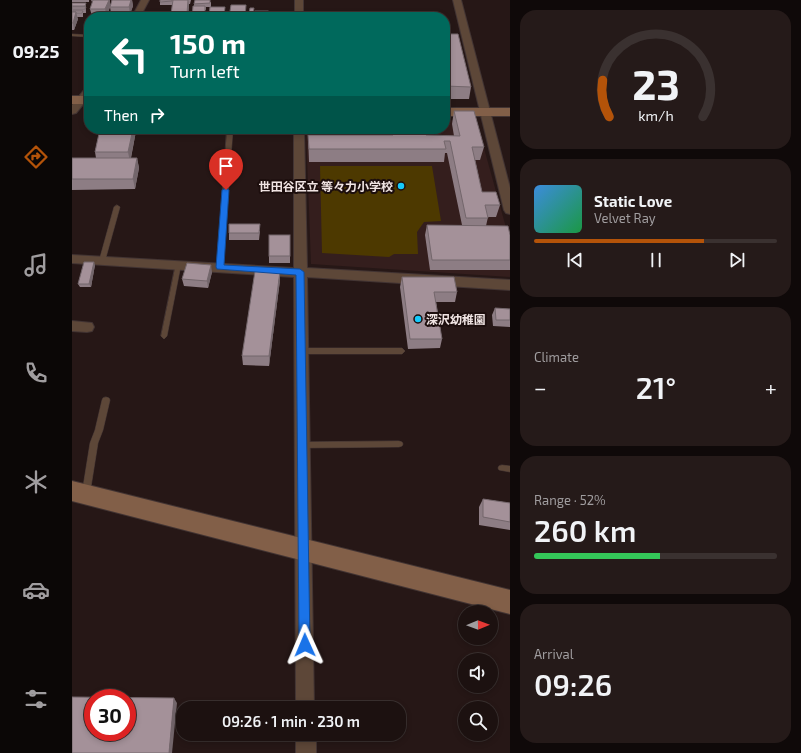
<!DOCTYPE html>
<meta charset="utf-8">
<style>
:root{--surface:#1c1110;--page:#251a19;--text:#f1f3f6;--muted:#a09d9f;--line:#3a3130;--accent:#b45309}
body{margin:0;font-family:"Exo 2","Noto Sans JP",sans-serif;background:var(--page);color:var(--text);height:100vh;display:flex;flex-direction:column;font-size:15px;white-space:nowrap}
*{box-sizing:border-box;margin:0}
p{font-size:13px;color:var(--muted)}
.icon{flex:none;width:22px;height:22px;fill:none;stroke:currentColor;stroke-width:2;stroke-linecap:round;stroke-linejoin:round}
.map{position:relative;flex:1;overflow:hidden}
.panel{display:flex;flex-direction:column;gap:10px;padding:10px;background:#0f0909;width:291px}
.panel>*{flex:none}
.guide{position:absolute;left:12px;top:12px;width:366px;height:122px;border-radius:16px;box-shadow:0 2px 6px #0003,0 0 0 1px var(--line);background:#00695c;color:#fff;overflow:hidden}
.needle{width:26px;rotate:89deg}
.buttons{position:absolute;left:386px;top:605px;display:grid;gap:8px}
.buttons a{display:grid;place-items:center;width:40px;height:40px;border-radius:50%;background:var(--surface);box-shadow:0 2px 6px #0003,0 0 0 1px var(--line);font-size:20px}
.speed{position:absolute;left:12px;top:689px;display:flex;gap:8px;font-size:20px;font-weight:700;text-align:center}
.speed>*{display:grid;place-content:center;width:52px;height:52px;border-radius:50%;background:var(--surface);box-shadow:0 2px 6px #0003,0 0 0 1px var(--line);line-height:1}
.speed .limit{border:6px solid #d22;background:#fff;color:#111}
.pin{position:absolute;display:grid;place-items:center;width:34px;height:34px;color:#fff;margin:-41px -17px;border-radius:50% 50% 50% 0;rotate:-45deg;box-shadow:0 0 4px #0007}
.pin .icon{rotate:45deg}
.me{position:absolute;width:44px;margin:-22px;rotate:359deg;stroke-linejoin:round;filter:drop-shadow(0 0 3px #0008)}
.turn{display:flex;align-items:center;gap:14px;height:84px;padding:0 20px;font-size:18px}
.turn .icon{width:52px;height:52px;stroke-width:2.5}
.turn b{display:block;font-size:28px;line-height:34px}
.then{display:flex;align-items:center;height:38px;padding:0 20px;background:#0003;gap:8px;font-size:15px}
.big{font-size:30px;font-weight:600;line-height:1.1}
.panel .tile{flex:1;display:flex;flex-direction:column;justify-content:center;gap:6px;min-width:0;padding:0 14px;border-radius:16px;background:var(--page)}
.panel .dial{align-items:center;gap:0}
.dial svg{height:104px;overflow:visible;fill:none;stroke:var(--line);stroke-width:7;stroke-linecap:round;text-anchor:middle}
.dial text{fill:var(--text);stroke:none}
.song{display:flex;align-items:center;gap:12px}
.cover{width:48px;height:48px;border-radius:6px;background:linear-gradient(135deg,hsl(210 70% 55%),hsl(140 70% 35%))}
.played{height:4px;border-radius:2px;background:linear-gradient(90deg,var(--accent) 70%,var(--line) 70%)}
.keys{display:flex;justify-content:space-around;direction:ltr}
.heat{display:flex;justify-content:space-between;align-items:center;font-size:22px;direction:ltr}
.charge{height:6px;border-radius:3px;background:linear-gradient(90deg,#34c759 52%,var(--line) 0)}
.trip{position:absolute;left:104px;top:701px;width:230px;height:40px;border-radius:16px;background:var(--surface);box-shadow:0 2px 6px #0003,0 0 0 1px var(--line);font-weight:600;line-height:40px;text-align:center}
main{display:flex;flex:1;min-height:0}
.dock{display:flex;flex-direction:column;width:72px;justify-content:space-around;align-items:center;background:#0b0706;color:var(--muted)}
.dock .icon{width:28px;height:28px}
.dock .selected{color:var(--accent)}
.dock b{font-size:18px;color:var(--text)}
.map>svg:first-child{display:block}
</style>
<main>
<nav class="dock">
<b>09:25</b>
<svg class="icon selected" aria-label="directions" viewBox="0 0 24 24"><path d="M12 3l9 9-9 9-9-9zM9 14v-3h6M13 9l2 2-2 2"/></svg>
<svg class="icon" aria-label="music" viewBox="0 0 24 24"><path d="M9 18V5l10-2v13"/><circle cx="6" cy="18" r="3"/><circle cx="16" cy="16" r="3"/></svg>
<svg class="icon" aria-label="phone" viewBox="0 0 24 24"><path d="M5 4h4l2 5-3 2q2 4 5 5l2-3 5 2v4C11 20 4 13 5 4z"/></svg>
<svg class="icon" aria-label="climate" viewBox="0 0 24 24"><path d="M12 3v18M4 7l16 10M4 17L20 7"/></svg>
<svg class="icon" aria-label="car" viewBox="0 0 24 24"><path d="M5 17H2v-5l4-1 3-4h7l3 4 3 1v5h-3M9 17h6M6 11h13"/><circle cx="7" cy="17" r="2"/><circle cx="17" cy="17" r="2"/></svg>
<svg class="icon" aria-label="filters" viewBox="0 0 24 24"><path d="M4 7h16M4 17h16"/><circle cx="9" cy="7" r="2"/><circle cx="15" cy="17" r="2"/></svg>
</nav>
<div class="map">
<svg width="438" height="753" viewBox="0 0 438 753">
<rect width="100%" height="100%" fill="#261716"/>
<polygon fill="#341e1d" points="373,120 401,121 405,123 438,242 438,277 239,264 234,129 373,129"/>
<polygon fill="#4d3900" points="248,166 360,166 369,221 352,222 345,232 346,254 322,254 317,257 250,253"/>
<polygon fill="#7a5483" stroke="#9d7fa0" points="241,129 292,129 293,135 242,135"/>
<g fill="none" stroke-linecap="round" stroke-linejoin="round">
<defs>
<g id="lane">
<polygon points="0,34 17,35 17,37 0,36"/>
<polygon points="155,129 161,129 151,267 148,269 145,267"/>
<polygon points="45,205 48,207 33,261 30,263 27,261 42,207"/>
<polygon points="104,263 106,263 109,265 95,336 92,339 89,336"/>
<polygon points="229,348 330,348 333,351 330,354 229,354 226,351"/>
<polygon points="34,397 37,398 38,400 31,430 26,443 18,493 17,495 14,497 11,495 10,493 18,443 23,430 30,400 31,398"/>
<polygon points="327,441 330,442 331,444 330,446 327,447 230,448 227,447 226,445 227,443 230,442"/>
<polygon points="430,465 438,466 438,472 427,470 426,468 427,466"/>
</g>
<g id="street">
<polygon points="69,0 77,0 68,17 60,17"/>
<rect x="223" y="0" width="8" height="17"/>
<polygon points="381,0 389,0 438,188 438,214 434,213 432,210"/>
<polygon points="17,88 17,97 4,113 0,114 0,105 13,89"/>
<polygon points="222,129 232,129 235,268 438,280 438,290 235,277 242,708 224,708 222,277 0,263 0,255 222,268"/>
<polygon points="0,321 20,323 22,327 20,331 15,332 0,331"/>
<rect x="224" y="734" width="20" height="19"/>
</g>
<g id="secondary">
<rect x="0" y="96" width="17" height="8"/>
<rect x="373" y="108" width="65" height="8"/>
<polygon points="0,481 438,590 438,614 0,501"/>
</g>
</defs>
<use href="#lane" stroke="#423433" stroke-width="1"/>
<use href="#street" stroke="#423433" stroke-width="2"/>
<use href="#secondary" stroke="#423433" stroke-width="2"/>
<use href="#lane" fill="#5d4738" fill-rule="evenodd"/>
<use href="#street" fill="#5d4738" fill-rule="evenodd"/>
<use href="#secondary" fill="#825f48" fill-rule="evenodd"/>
</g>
<g fill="#8d7d84" fill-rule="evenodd">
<rect x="0" y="0" width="17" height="2"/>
<path d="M19,0H38V6L40,0H60L61,6L58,14H53L54,17H31V16H20L18,9L21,2H20ZM38,7L39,13H36Z"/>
<polygon points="88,0 119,0 118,4 117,4 116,17 100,17 100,5 88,5"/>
<polygon points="139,2 139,7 134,7 134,10 122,6 122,4"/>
<polygon points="0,3 14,6 14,13 11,13 11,17 5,17 6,19 2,30 0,30"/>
<polygon points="153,7 152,17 137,17 137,15"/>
<polygon points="182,8 182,16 177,16 177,13"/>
<polygon points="373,34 399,87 397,99 373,99"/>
<polygon points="382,111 412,147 408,160 403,160 410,192 428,205 424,217 416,217 414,226 438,235 438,270 358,270 353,235 355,225 390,225 375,153 373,153 372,162 237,162 236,135 318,135 318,132 314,132 314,129 353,129 354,135 382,136 380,124"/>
<polygon points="28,129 69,129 69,131 64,131 59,158 65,158 67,168 63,189 0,190 0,158 24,158 23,152"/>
<polygon points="188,231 187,240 157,240 157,233"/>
<polygon points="218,235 218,263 197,263 197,256"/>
<polygon points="23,265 19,287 8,287 6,284"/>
<polygon points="140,272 136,288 112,286 110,279"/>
<polygon points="330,277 385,292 383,302 364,302 370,339 368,348 336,349 328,287"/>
<polygon points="208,280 197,366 171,365 170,356"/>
<polygon points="423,308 438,309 438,327 421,326 420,315"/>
<polygon points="411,499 438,503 438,530 407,525 407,507"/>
</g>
<g fill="#73666b">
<polygon points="36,0 38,0 38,6 35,16 33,9"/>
<polygon points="59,0 60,0 61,6 58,14 57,7"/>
<polygon points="116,0 117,7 116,17 115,17 115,14"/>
<polygon points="14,3 14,13 13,6"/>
<polygon points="4,12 6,19 2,30 1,23"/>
<polygon points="61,129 64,129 64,131 58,162 56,152"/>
<polygon points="65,158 67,168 63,189 61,179"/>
<polygon points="22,262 23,265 19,287 17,284"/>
<polygon points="139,265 140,272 136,288 135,281"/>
<polygon points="208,271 208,280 197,366 197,356"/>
<polygon points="102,698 105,703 100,753 97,753"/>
</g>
<g fill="#a49199" stroke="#73666b" fill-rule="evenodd">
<polygon points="21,0 37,0 33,9 18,9"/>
<polygon points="40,0 59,0 57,7 38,7"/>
<polygon points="88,0 100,0 100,1 88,2"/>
<polygon points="101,0 116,0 115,14 99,14"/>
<polygon points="123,0 138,0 138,3 122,4"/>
<polygon points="0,3 14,3 13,6 0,6"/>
<polygon points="159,5 174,5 173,17 157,17"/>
<polygon points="121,6 133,6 133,17 120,17"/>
<polygon points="0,7 14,7 13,9 0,9"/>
<polygon points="138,7 153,7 152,15 137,15"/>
<polygon points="178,8 182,8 181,13 177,13"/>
<polygon points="0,11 11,11 10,13 4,13 4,12 0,12"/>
<rect x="183" y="11" width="13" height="6"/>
<polygon points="0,12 4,12 1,23 0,23"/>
<polygon points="33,13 53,13 52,17 31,17"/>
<polygon points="373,34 386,34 399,87 373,86"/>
<polygon points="382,111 402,111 412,147 400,147 410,192 424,192 428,205 413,205 416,218 394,218 378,141 372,141 374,149 237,149 236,135 321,135 321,129 353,129 354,135 388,136"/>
<polygon points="28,129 61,129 56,152 23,152"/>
<polygon points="0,158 65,158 61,179 0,179"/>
<polygon points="157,224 188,224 187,233 157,233"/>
<polygon points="355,225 436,226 438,235 438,260 360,260"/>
<rect x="197" y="235" width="21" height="21"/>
<polygon points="12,262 22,262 17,284 6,284"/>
<polygon points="115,263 139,265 135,281 110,279"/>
<polygon points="183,271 208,271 197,356 170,356"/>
<polygon points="330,277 382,277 385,292 362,292 370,339 338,339"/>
<polygon points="423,308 438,309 438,320 424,320"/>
<polygon points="411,499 438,503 438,522 411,517"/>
<path d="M0,697L102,698L97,753H0ZM21,698H55V732H21Z"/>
</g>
<polygon fill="#1a73e8" stroke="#114b97" points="154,188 157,190 152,265 228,269 232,272 238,645 237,649 233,651 229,649 227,645 224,275 145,269 144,267 150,190"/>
<g fill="#15cafb" stroke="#1c0e0d" stroke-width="1.5">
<circle cx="329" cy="186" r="4"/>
<circle cx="346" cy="319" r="4"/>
</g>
<g text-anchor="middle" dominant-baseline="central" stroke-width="4" stroke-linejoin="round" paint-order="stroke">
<g font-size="12" font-weight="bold" fill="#f0e4e3" stroke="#1c0e0d" text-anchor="end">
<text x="321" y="186">世田谷区立 等々力小学校</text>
<text x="354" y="319" text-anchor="start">深沢幼稚園</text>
</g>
</g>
</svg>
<div class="buttons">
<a><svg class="needle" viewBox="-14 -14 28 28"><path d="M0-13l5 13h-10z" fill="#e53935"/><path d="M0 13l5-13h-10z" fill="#a09d9f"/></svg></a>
<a><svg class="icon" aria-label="sound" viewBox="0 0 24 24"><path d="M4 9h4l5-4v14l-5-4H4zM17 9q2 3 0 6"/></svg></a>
<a><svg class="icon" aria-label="search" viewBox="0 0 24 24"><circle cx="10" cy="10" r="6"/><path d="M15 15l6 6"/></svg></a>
</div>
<div class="speed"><div class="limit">30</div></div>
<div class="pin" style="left:154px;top:190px;background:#d93025"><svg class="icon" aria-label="arrive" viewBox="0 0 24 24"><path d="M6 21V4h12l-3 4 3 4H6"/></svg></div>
<svg class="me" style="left:233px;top:645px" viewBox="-20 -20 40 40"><path d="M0-17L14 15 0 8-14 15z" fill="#1a73e8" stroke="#fff" stroke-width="4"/></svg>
<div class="trip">09:26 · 1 min · 230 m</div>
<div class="guide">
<div class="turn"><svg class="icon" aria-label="left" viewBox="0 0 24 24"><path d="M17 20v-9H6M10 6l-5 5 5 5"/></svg><div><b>150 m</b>Turn left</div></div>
<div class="then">Then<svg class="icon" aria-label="right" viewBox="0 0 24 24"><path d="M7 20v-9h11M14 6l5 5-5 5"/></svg></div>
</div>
</div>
<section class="panel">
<div class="tile dial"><svg viewBox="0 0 100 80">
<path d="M14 69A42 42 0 1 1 86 69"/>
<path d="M14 69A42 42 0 0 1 9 41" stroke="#b45309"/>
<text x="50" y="56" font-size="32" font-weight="700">23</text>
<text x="50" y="72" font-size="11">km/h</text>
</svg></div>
<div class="tile">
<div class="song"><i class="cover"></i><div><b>Static Love</b><p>Velvet Ray</p></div></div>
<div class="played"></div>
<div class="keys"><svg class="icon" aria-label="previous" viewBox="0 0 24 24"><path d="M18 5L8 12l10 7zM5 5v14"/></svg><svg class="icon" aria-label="pause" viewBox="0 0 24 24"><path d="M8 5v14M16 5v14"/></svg><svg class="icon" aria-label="next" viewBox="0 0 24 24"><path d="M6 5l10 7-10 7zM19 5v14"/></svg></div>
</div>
<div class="tile"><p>Climate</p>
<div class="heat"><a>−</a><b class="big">21°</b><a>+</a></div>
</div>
<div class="tile"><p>Range · 52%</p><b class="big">260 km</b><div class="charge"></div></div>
<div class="tile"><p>Arrival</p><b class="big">09:26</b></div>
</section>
</main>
